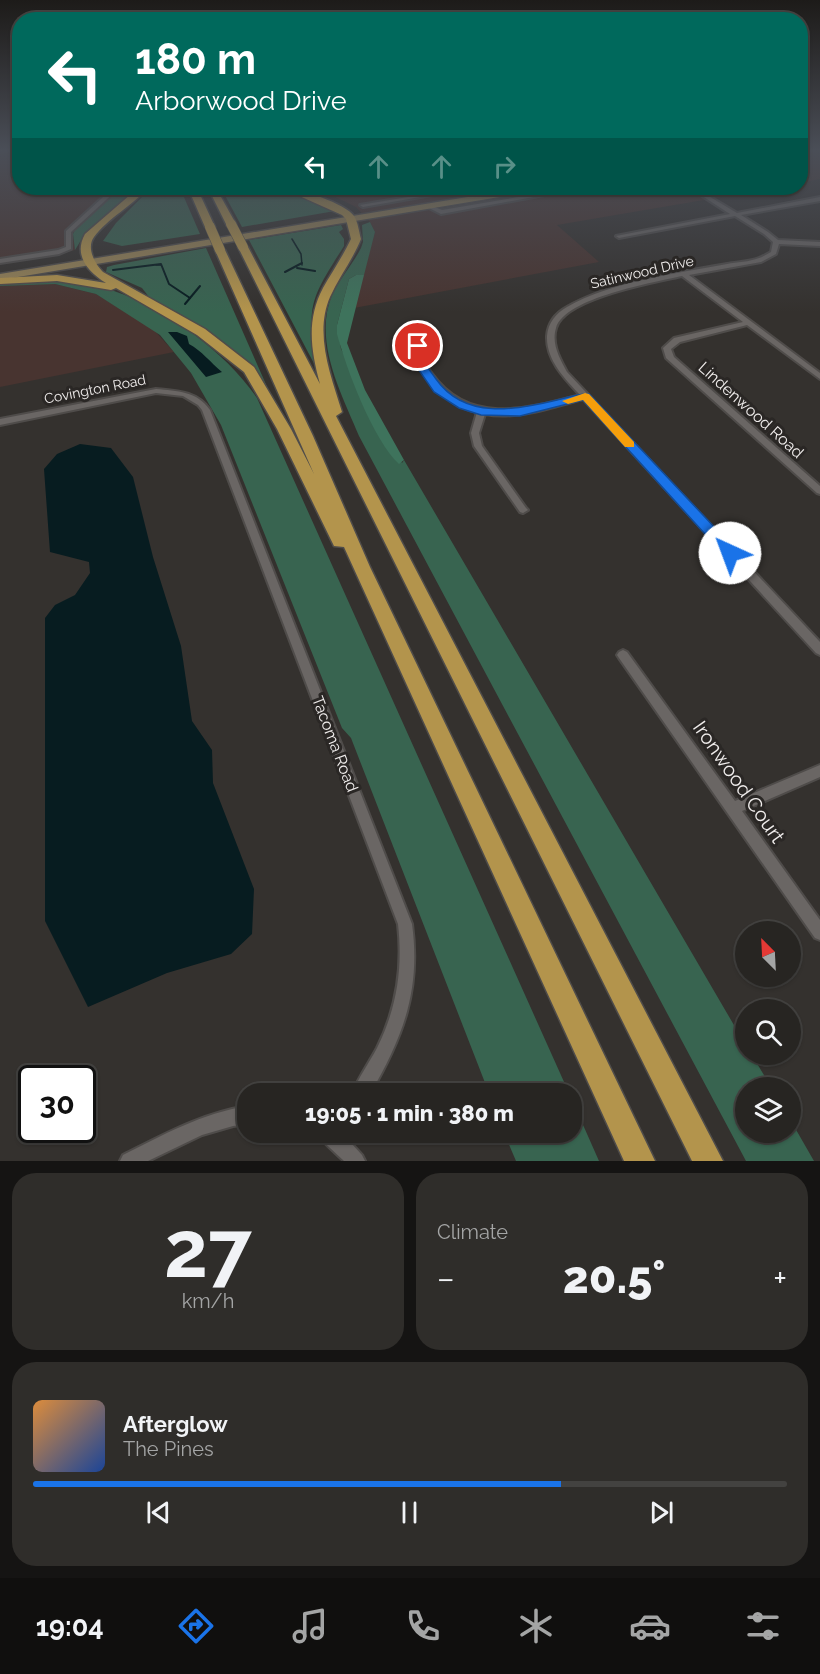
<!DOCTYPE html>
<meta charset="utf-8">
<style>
:root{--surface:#272522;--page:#2f2d2a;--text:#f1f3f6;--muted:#a4a5a5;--line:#434240;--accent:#1a73e8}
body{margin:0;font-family:Raleway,sans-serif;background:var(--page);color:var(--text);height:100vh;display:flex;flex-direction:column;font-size:22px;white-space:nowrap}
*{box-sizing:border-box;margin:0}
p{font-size:20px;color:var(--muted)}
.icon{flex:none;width:33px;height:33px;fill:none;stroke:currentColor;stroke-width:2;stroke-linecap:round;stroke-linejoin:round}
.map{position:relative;height:1161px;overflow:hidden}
.details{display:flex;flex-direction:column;gap:12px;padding:12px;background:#151413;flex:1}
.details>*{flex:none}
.banner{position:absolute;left:12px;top:12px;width:796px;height:183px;border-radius:24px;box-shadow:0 2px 4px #0004,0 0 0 2px var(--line);background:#00695c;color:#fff;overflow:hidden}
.needle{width:39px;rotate:336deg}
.buttons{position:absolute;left:735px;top:921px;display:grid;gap:12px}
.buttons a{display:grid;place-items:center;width:66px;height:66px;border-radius:50%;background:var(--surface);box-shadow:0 2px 4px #0004,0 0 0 2px var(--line);font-size:30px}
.speed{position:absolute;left:18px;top:1065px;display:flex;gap:12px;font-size:30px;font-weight:700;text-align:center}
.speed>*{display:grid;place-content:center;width:78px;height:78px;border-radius:50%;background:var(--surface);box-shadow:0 2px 4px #0004,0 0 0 2px var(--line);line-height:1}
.speed .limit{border:3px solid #111;border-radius:9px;background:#fff;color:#111}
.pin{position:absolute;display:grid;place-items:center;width:51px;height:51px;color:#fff;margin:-26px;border:3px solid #fff;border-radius:50%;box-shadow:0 2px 6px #0007}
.me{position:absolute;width:66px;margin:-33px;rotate:317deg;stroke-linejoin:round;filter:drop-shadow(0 0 4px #0008)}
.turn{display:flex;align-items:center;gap:21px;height:126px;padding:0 24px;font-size:27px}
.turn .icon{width:78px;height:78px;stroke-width:2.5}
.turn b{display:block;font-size:42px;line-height:51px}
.lanes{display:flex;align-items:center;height:57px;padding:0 24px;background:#0003;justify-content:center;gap:30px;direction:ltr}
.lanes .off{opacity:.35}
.big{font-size:45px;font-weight:800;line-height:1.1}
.details .tile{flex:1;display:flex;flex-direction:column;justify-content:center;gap:9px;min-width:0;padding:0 21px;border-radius:24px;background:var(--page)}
.details .dial{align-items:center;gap:0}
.dial b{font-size:78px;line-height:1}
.song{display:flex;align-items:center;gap:18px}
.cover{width:72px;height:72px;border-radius:9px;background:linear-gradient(135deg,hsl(30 70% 55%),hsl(220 70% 35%))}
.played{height:6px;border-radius:3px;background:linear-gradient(90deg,var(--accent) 70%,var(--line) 70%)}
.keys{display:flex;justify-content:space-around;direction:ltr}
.heat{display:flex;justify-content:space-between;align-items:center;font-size:33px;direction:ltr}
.details .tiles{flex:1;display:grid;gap:12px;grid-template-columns:1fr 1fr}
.tile:last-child{grid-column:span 2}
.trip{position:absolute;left:237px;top:1083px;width:345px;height:60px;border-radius:24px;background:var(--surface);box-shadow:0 2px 4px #0004,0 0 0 2px var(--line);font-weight:800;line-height:60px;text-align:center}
.menu{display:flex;height:96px;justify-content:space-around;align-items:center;background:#100f0e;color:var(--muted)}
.menu .icon{width:42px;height:42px}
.menu .current{color:var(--accent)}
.menu b{font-size:27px;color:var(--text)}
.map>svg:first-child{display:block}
</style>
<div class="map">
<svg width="820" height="1161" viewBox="0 0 820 1161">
<rect width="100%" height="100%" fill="#34312e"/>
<g fill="#483430">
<polygon points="0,150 19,150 20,188 120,188 75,230 73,234 75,250 61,254 0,264"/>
<polygon points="801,150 820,150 820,179 801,183"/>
<polygon points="317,188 774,188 557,225 599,262 354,308 375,232 370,222 356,207"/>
<polygon points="25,284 55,284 96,294 153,329 174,352 0,387 0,286"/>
</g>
<g fill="#386450">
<polygon points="120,188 137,188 86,232 75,250 73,234 75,230"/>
<polygon points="151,188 180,188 200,234 122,246 103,241 116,223"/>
<polygon points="221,188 283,188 335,211 242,227"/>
<path d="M370,222L375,232L364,275H356L349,279L337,325L341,349L402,463L404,460L745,1044L746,1054L752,1055L771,1087L746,1088V1132H790L791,1121L814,1161H746L359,436C341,393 313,341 332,295C340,278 353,264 361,248L363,242L362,225Z"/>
<path d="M341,225L343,229L339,232L344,239V246C308,303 306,306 319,373L249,240Z"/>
<polygon points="206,248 268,389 251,367 226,344 180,314 149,297 142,288 106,272 107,267 114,265"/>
<path d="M60,281C78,283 97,285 114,291C165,308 227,353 257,398L569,1093H489L351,738L342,728L221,425L191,373L160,335L96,294L55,284L0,286V284Z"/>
<polygon points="572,1100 599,1161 516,1161 504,1133 572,1132"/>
</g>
<path fill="#3e735c" d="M356,275H364L347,343L365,390L404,460L399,464C373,440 346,368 337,334V325L349,279Z"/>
<g fill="#071c20">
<path d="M168,332H177L187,336L189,344C202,351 210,362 222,372L206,377Z"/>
<polygon points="80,444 111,448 133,477 153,557 181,646 192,721 212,750 213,783 254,889 252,934 231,954 167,973 88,1007 45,921 45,618 55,605 75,595 90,573 89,562 50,552 44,469 57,454"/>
</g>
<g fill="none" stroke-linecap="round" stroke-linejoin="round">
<g stroke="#071c20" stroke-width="1.5">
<polyline points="292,239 301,254 302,265"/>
<polyline points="156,265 161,265"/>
</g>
<g stroke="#071c20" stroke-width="2">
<polyline points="297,268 315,271"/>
<polyline points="113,270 161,264 169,284 190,298"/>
<polyline points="285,272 302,263"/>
<polyline points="185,304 200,286"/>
</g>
<defs>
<g id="minor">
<polygon points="0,150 9,150 0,152"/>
<polygon points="801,150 813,150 801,153"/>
<polygon points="113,188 119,188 71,232 71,249 59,254 0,263 0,259 58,250 66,247 66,231"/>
<polygon points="462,188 472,188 363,207 360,205"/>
<polygon points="572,188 582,188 441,214 427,207 430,205 442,210"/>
<path d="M690,188H695L737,213L820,197V201L741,215L768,232L778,240L820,242V246L779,244L776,254L761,262L689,275L820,373V379L747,325L680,342L671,349L674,357L820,486V494L817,493L666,358L663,348L674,338L743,322L682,276C655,282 564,298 556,328C551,344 560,359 567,372L820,642V655L816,653L583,399C553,407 517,420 485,414L479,433L482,446L526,508L528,510L523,513L520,512L474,446L471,433L477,412C452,407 435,390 421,370C418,367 414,362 413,358C411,348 419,340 424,332H430L431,334C417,353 418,355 432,374C469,426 527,409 580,395C565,379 546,360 547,336C548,323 556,313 567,307C610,282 678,273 727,264C737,262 749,262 759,258C763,257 767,254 771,252L773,242L764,234L735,216L619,238L616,236L730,214Z"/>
<path d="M156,389C177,391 197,391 210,410L412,924C421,990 403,1037 370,1094H352C358,1078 369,1063 377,1048C397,1008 403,968 398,924L202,410L198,405L183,396L156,393L0,425V419Z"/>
<polygon points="623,650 627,652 735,801 820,765 820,777 742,811 820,920 820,940 815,938 619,658 617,655 619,652"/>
<path d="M248,1106V1124L233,1126L202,1135L148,1161H120L123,1155C163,1135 202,1113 248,1106Z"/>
<path d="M316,1132H341L362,1155L365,1161H344C337,1154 319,1139 316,1132Z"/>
</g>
<polygon id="primary" points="522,188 541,188 536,191 0,280 0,274"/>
<g id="motorway">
<path d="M138,188H148C133,205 107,219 94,237C86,248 95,264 103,272L205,329L254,367L291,429L314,474L215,250L220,247L225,250L313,436L370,567L655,1161H624L344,547L334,546L277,429L244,372L197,335L116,288L111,290L57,281L0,284V278L57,275L106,283C88,272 73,255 85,234Z"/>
<polygon points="188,188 197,188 215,227 214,229 205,227"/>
<polygon points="208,188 216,188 236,224 235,226 227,226"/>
<path d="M285,188C299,188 346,204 354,216C358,222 359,232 361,239C353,259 339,277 330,297C314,334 331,376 342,412L336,416L723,1161H692L238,247L243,244L248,247L320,384C311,351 306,320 323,288C332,272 343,256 351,239L346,219L342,215L286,190Z"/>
</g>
</defs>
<use href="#minor" stroke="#4f4c4a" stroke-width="4"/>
<use href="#primary" stroke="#4f4c4a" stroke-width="3"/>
<use href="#motorway" stroke="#4f4c4a" stroke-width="3"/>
<use href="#minor" fill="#6a6664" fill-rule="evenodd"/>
<use href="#primary" fill="#968256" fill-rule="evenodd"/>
<use href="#motorway" fill="#b3944c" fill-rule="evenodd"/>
<defs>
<g id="motorway-bridge">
<polyline points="231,224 243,247"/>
<polyline points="210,227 220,250"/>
</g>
</defs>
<use href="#motorway-bridge" stroke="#4f4c4a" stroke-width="11" stroke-linecap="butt"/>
<use href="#motorway-bridge" stroke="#b3944c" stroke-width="10"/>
</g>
<linearGradient id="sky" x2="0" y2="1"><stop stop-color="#1d1b19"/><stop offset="0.48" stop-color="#4a4e57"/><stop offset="1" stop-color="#4a4e57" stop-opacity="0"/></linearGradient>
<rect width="820" height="312" fill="url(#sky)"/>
<path fill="#1a73e8" stroke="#114b97" stroke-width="1.5" d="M418,343L423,346C422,363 427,366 436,379C465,420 516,410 557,400C567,398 579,393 589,394L735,549L737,553L735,556H725L583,400L520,416L481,415L459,408L434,392L412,360L413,346Z"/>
<polygon fill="#f59e0b" points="585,393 589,394 634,442 634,447 625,447 583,400 568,404 562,401"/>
<g text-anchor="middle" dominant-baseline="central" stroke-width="6" stroke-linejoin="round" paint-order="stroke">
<g font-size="14" fill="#f0edec" stroke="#2a2725">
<text transform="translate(642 272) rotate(-13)">Satinwood Drive</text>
<text transform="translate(95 389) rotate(-11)">Covington Road</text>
</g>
<g font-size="16" fill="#f0edec" stroke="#2a2725">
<text transform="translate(751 410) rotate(42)">Lindenwood Road</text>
<text transform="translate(335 744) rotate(69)">Tacoma Road</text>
</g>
<g font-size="20" fill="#f0edec" stroke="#2a2725">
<text transform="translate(739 782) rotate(55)">Ironwood Court</text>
</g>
</g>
</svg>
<div class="buttons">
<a><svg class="needle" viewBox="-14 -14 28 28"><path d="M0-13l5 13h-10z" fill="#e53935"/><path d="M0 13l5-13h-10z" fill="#a4a5a5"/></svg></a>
<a><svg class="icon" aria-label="search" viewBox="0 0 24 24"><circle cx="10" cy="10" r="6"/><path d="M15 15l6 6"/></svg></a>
<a><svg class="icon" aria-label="layers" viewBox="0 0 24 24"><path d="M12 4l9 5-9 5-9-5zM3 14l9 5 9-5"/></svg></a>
</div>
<div class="speed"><div class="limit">30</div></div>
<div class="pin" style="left:418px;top:346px;background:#d93025"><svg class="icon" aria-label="arrive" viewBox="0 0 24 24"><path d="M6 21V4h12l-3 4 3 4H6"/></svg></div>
<svg class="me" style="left:730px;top:553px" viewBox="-20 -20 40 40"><circle r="19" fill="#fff"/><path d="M0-13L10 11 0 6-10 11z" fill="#1a73e8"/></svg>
<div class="trip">19:05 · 1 min · 380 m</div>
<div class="banner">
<div class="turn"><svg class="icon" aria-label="left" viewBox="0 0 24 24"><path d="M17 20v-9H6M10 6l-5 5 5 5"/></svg><div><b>180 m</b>Arborwood Drive</div></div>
<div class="lanes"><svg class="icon" aria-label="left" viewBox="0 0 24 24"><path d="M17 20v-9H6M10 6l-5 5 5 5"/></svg><svg class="icon off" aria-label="ahead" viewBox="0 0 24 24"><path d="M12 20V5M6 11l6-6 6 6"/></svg><svg class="icon off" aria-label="ahead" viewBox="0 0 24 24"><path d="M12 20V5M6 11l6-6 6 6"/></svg><svg class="icon off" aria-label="right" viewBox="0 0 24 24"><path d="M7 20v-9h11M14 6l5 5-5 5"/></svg></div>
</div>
</div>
<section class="details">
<div class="tiles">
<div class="tile dial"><b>27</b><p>km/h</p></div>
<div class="tile"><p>Climate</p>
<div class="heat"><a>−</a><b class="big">20.5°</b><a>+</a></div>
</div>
<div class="tile">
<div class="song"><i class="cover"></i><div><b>Afterglow</b><p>The Pines</p></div></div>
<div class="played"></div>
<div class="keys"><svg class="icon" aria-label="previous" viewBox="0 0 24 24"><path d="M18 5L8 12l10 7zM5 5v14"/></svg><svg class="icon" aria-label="pause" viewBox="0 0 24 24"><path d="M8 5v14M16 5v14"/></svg><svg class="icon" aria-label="next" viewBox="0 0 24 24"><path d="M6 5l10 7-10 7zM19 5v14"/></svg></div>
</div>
</div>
</section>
<nav class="menu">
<b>19:04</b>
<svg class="icon current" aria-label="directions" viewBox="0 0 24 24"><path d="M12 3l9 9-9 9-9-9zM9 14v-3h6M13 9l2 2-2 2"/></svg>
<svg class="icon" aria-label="music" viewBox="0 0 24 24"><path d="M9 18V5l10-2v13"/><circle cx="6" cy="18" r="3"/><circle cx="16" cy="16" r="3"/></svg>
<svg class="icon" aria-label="phone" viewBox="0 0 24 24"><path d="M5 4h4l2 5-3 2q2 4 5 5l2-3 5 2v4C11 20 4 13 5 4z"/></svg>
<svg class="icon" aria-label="climate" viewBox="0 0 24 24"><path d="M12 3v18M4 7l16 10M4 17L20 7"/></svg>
<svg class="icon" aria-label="car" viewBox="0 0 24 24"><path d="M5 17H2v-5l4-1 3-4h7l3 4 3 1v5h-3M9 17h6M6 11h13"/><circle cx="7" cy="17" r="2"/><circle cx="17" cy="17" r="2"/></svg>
<svg class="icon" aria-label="filters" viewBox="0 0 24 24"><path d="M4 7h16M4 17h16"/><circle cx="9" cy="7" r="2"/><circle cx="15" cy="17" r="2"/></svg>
</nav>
